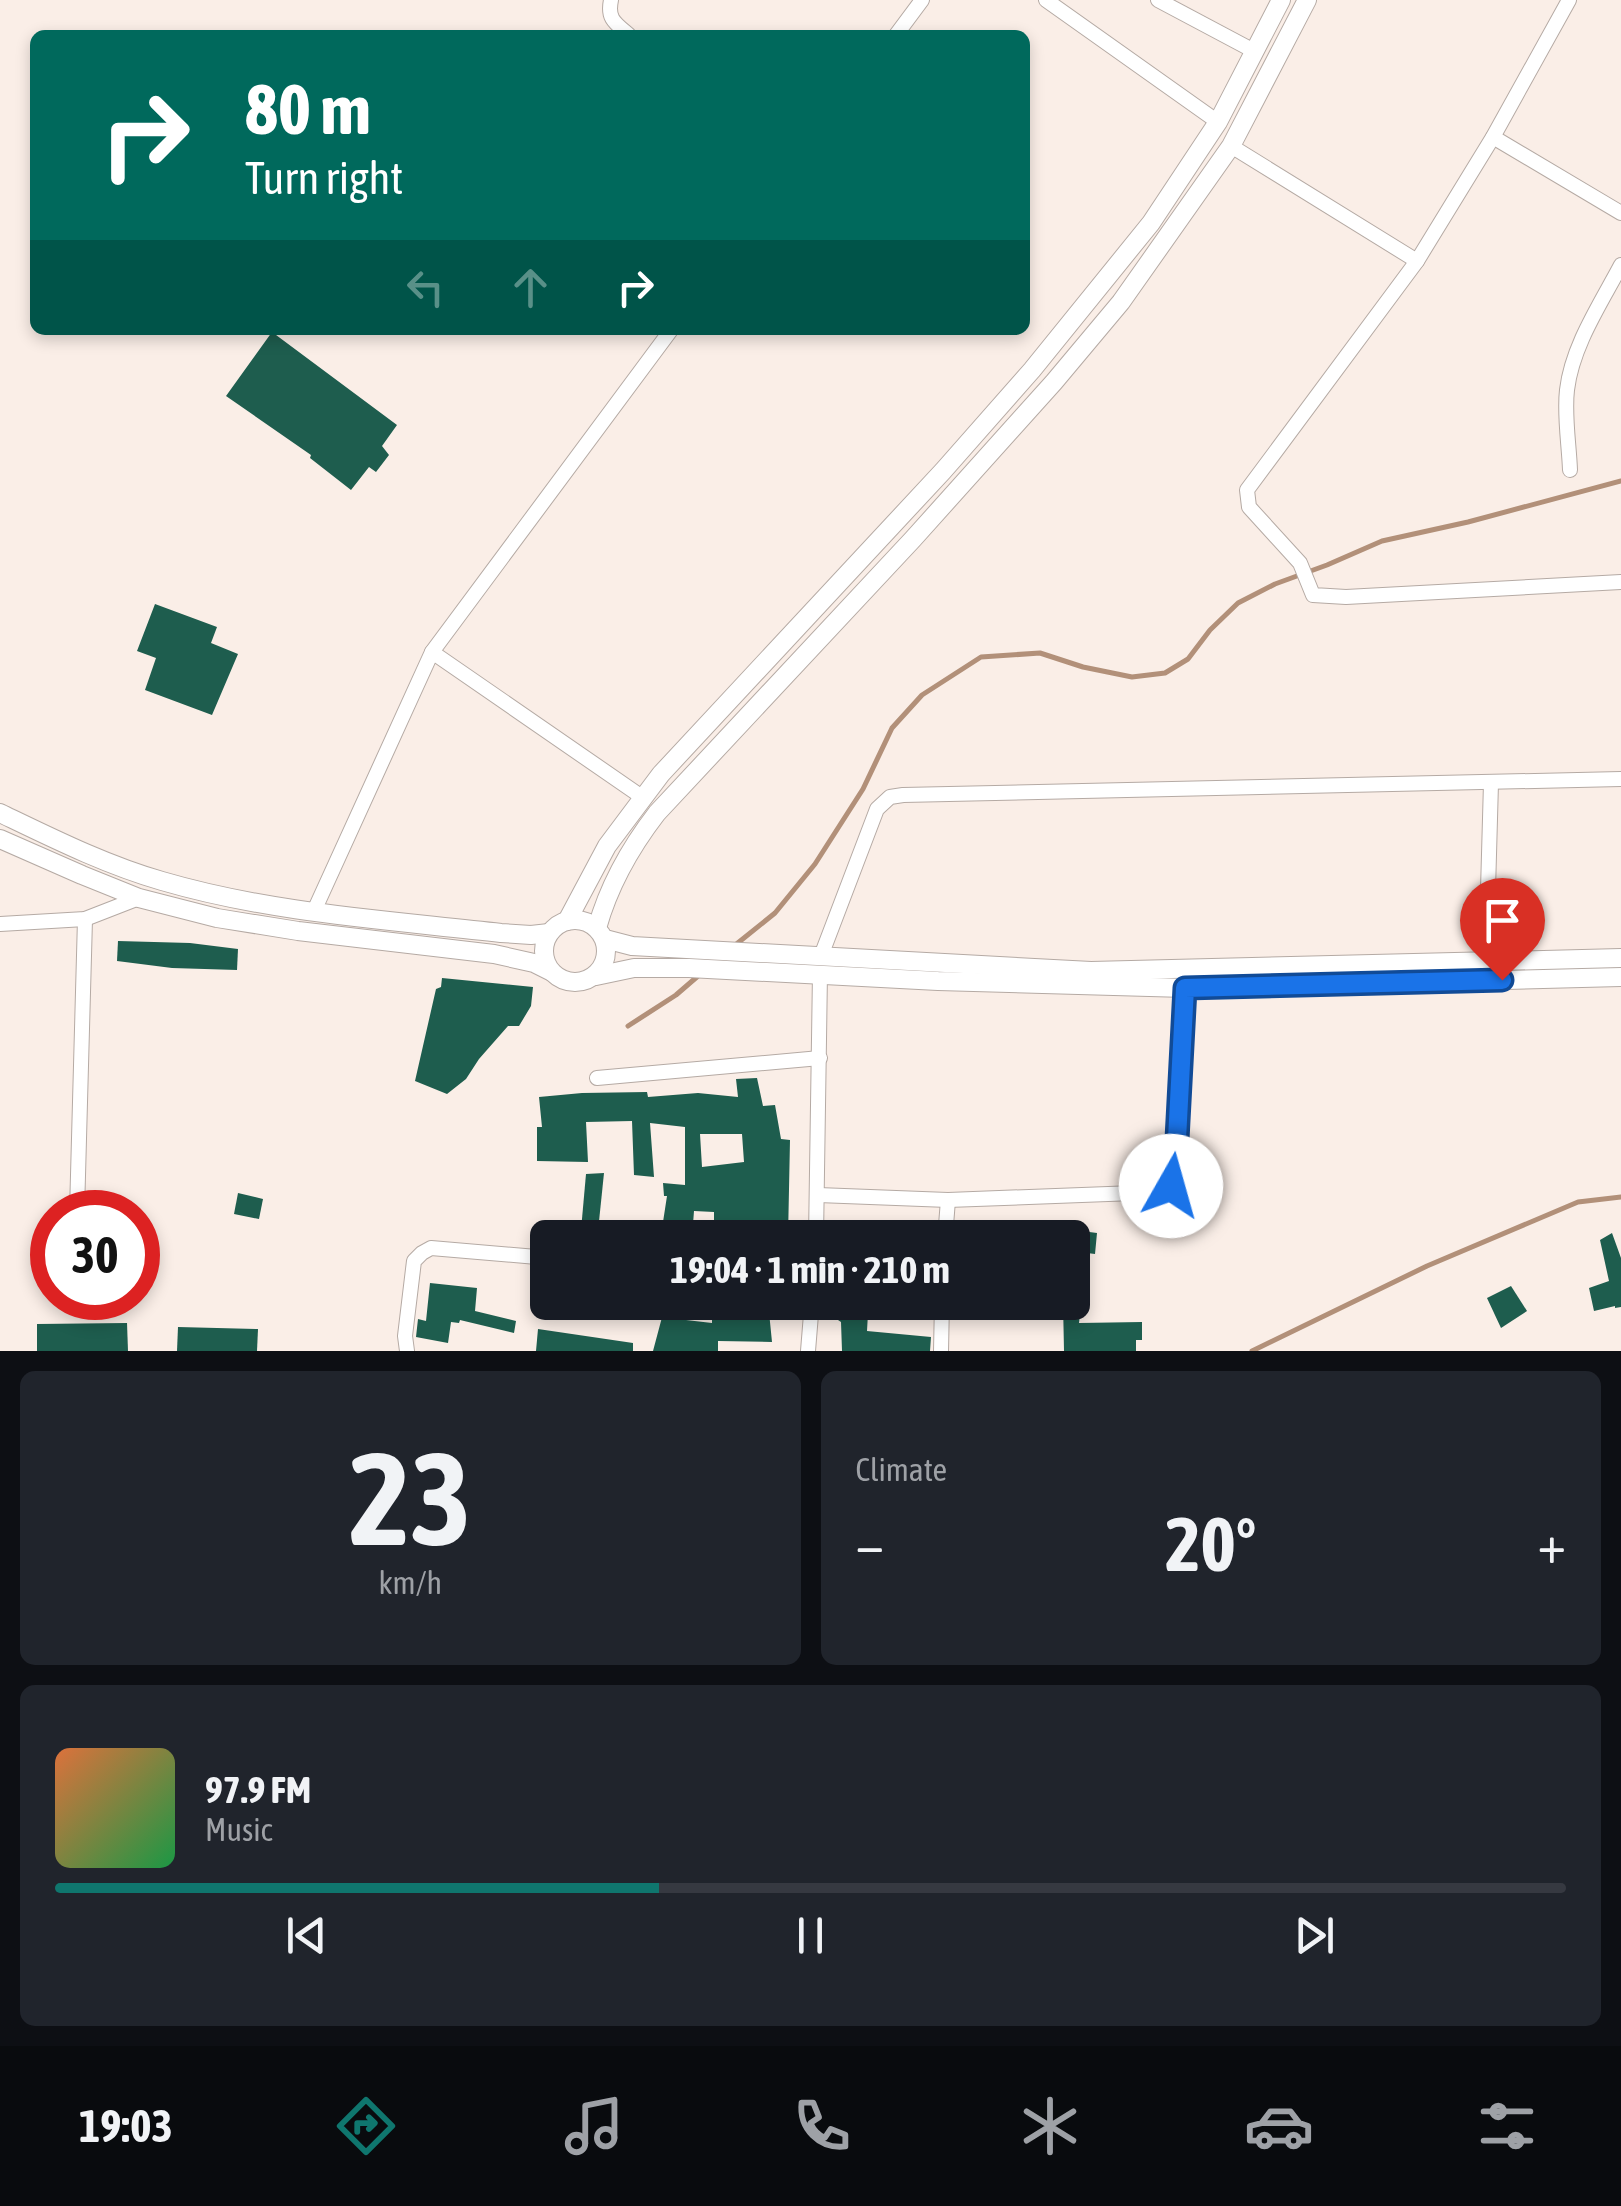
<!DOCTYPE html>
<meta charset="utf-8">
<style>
:root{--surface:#171b24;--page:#20242c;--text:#f1f3f6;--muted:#9ea1a6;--line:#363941;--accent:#0f766e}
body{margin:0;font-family:"Asap Condensed",sans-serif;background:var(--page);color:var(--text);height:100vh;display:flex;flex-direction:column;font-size:38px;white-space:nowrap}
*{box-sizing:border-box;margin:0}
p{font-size:32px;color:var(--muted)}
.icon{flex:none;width:55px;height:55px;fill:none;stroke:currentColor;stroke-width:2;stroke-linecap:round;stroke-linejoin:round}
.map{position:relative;height:1351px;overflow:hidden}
.panel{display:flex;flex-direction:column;gap:20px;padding:20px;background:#0d0f14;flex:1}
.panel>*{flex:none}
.guide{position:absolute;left:30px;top:30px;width:1000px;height:305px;border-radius:15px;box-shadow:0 5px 15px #0003;background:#00695c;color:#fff;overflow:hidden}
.speed{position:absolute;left:30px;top:1190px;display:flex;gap:20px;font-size:50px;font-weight:700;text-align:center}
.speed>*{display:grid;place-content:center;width:130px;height:130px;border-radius:50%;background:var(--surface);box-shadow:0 5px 15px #0003;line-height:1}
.speed .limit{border:15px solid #d22;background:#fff;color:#111}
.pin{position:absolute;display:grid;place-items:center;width:85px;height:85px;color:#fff;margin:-102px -42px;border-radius:50% 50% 50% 0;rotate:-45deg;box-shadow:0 0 10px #0007}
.pin .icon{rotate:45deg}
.me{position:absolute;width:110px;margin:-55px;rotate:7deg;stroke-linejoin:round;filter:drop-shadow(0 0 8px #0008)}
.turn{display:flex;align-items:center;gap:35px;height:210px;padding:0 50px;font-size:45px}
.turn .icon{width:130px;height:130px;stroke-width:2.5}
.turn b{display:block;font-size:70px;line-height:85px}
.lanes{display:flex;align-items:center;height:95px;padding:0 50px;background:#0003;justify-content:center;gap:50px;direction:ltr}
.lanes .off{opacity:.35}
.big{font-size:75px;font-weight:700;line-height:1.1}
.panel .widget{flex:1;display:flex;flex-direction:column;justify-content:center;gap:15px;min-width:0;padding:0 35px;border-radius:15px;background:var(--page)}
.panel .dial{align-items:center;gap:0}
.dial b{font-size:130px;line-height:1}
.song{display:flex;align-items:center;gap:30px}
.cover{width:120px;height:120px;border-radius:15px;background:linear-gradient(135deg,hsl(20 70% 55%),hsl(140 70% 35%))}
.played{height:10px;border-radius:5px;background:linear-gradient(90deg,var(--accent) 40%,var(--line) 40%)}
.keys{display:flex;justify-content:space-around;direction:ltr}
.heat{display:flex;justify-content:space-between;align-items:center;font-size:55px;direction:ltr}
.panel .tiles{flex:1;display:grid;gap:20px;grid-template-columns:1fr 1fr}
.widget:last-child{grid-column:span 2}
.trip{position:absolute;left:530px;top:1220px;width:560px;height:100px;border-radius:15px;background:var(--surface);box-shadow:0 5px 15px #0003;font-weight:700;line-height:100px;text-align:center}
.menu{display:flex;height:160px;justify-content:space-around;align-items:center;background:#090b0e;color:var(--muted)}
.menu .icon{width:70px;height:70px}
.menu .active{color:var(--accent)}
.menu b{font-size:45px;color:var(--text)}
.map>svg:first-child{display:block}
</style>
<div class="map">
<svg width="1621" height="1351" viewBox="0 0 1621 1351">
<rect width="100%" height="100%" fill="#faeee7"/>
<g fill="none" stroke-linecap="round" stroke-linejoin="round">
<g stroke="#b29079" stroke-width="5">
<polyline points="734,946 775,913 815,864 863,789 892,728 922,695 981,657 1040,653 1083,667 1132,677 1165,673 1188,659 1210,630 1238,603 1275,584 1327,565 1382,541 1468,522 1621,481"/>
<polyline points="628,1026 676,995 698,976"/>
<polyline points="1252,1351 1427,1266 1578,1202 1621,1197"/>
</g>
</g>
<g fill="#1e5d4e" fill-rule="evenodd">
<polygon points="272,332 397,425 382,446 389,455 376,472 369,467 351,490 310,458 311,455 226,396"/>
<polygon points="155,604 217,627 211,643 238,654 212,715 145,690 156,658 137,651"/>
<polygon points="118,941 190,943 238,949 237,970 172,968 117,961"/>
<polygon points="442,978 533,987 531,1006 519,1026 508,1026 479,1059 466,1079 447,1094 415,1081 436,989 441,987"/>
<path d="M757,1078L763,1106L775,1105L781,1139L790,1140L788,1238H714V1212L694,1211L692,1237L661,1235L667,1196H664L663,1183L685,1185V1127L650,1123L654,1177L634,1175L632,1121L586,1122L588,1162L537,1161V1127H542L539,1097L582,1093L647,1092L648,1097L698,1093L738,1097L736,1079ZM700,1134H742L744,1162L702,1167Z"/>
<polygon points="604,1173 598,1231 581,1230 586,1174"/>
<polygon points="238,1193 263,1199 259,1219 234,1214"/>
<polygon points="1074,1230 1097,1233 1095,1254 1087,1253 1079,1323 1142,1322 1142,1340 1136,1340 1136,1351 1064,1351 1063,1302 1072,1302"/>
<polygon points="1612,1233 1621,1258 1621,1307 1615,1308 1615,1306 1594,1311 1589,1288 1609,1281 1600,1240"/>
<polygon points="430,1283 477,1288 475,1311 516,1321 514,1333 460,1320 459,1323 451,1322 448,1343 416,1337 418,1319 426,1321"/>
<polygon points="1511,1286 1527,1311 1501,1328 1487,1298"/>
<polygon points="712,1302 768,1302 772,1342 718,1341 718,1351 653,1351 665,1306 687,1307 686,1320 712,1323"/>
<polygon points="836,1302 849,1302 849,1314 868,1313 867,1331 931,1337 930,1351 842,1351 841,1322 835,1318"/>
<polygon points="127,1323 128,1351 37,1351 37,1324"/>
<polygon points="178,1327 258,1329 257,1351 177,1351"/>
<polygon points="538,1329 633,1343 633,1351 536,1351"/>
</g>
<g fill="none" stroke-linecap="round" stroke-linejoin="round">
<defs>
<g id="minor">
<path d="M611,0C607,19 615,23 629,35"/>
<polyline points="1046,0 1218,122"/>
<polyline points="1158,0 1254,51"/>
<polyline points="1569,0 1493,137 1417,261 1247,490 1249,507 1300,563 1313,595 1346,597 1621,582"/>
<polyline points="896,35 922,0"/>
<polyline points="1493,137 1621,213"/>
<polyline points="1231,146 1417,261"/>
<path d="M1570,470C1569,444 1564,415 1567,390C1572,346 1601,303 1621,265"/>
<polyline points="432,652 642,797"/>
<polyline points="314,911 432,652 671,330"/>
<polyline points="0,924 85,919 139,898"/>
<polyline points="821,956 877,809 890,797 903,795 1621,779"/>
<polyline points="1486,961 1491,783"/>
<polyline points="597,1078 820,1058"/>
<polyline points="818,1195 948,1200 1161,1192 1171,1186 1175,1177 1185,988"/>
<polyline points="77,1212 85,919"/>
<polyline points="816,1238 820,973"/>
<polyline points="945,1238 948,1200"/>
<polyline points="407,1351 405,1336 414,1261 422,1253 431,1248 548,1258"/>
<polyline points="808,1351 812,1302"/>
<polyline points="941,1351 942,1302"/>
</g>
<g id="secondary">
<path d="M0,813C52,838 106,865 162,881C271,913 388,920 501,933L531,935L549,933"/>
<polyline points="0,839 82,875 139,898 217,918 298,931 494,954 534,963 550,971"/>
<circle cx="575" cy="951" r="31"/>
<polyline points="567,921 607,846 661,774 943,471 1032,370 1151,223 1218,122 1281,0"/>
<path d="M597,928C609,885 630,848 657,813L913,539L1054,382L1121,302L1231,146L1307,0"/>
<polyline points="605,939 632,946 1091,971 1621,958"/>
<polyline points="596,976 634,968 689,968 938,981 1185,988 1621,977"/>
</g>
</defs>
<use href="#minor" stroke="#b5aaa4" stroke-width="16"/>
<use href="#secondary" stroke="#b5aaa4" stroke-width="20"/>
<use href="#minor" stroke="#fff" stroke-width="14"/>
<use href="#secondary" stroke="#fff" stroke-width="18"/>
</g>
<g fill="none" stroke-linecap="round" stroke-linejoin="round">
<defs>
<polyline id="route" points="1171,1186 1175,1177 1185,988 1502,980"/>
</defs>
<use href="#route" stroke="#114b97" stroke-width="25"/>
<use href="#route" stroke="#1a73e8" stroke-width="18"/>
</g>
</svg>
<div class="speed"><div class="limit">30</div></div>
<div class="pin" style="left:1502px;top:980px;background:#d93025"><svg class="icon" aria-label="arrive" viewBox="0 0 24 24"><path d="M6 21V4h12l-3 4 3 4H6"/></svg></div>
<svg class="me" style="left:1171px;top:1186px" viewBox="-20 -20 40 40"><circle r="19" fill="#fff"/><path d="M0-13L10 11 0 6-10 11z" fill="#1a73e8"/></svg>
<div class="trip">19:04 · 1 min · 210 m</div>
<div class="guide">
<div class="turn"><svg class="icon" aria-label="right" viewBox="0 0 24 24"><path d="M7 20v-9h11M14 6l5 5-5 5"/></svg><div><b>80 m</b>Turn right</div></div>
<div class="lanes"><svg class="icon off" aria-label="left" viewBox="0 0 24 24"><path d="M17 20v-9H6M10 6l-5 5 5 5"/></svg><svg class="icon off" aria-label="ahead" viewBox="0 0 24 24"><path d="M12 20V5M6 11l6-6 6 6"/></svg><svg class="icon" aria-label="right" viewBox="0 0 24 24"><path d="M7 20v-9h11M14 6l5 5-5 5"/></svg></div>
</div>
</div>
<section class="panel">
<div class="tiles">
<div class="widget dial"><b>23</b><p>km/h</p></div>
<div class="widget"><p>Climate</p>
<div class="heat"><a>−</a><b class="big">20°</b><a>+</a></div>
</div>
<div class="widget">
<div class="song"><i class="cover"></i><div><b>97.9 FM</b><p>Music</p></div></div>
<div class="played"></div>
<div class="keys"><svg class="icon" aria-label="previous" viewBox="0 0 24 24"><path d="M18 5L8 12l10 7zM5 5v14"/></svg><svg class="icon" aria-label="pause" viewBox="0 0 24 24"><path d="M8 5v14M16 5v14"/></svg><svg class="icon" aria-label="next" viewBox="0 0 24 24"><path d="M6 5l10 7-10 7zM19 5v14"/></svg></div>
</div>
</div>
</section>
<nav class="menu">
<b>19:03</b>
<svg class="icon active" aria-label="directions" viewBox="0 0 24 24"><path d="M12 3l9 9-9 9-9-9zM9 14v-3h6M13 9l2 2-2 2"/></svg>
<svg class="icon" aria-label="music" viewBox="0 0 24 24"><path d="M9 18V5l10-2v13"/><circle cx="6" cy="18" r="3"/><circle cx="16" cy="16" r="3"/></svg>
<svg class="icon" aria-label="phone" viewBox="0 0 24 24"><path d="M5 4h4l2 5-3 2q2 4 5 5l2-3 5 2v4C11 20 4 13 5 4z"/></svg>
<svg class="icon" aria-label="climate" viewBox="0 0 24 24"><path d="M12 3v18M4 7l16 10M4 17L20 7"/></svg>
<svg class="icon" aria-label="car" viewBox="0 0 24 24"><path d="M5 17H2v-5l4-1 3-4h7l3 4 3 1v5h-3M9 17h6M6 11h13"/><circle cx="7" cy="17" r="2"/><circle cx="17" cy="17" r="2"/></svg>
<svg class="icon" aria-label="filters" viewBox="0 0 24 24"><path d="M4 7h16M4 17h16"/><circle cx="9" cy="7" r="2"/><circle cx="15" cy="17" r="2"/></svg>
</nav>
